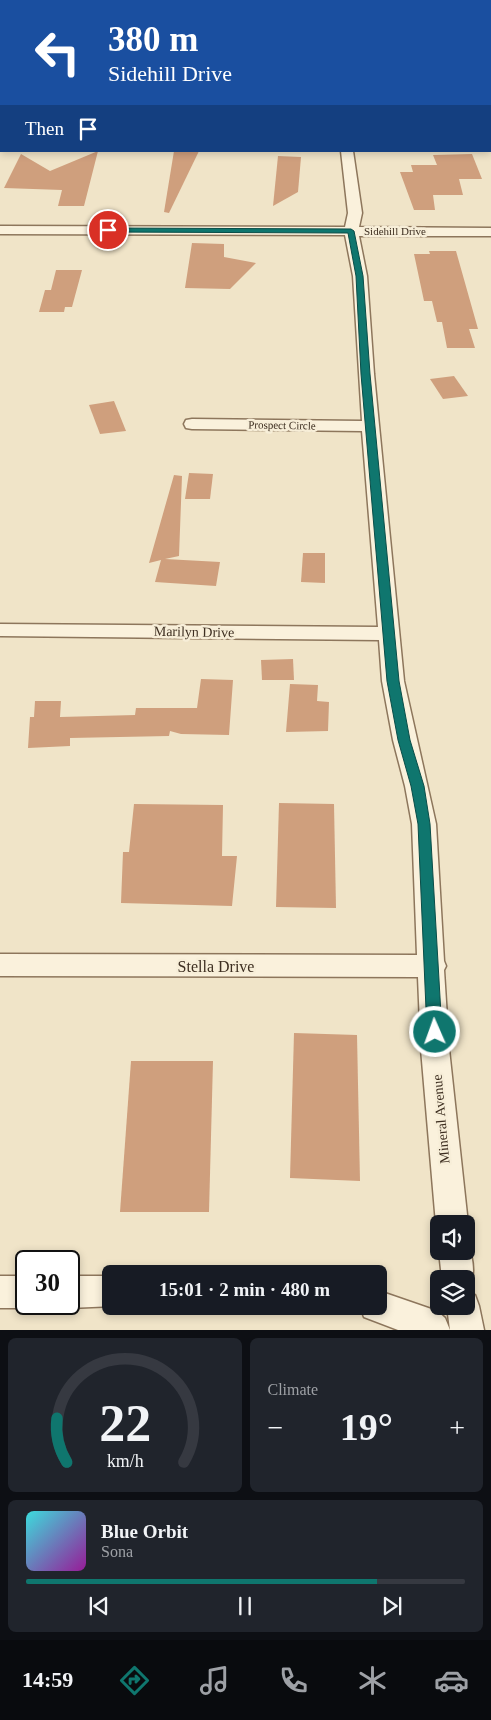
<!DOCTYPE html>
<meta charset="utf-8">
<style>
:root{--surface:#171b24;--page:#20242c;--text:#f1f3f6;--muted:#9ea1a6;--line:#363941;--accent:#0f766e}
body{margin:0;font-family:Georgia,serif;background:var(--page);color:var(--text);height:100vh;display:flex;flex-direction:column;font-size:19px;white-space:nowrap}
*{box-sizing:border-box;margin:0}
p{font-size:16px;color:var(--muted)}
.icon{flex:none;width:28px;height:28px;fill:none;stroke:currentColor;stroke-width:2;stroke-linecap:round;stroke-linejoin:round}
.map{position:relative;height:1330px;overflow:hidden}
.drawer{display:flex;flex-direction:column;gap:8px;padding:8px;background:#0d0f14;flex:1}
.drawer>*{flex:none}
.banner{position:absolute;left:0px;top:0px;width:491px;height:152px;box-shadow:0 2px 8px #0003;background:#1a4fa0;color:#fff;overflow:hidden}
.fabs{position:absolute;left:430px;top:1215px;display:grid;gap:10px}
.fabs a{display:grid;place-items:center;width:45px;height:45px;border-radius:8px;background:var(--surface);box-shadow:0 2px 8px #0003;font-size:25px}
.speed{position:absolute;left:15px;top:1250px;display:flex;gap:10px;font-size:25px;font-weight:700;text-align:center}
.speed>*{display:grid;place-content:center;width:65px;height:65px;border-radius:50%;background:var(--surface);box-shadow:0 2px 8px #0003;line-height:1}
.speed .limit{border:2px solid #111;border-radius:8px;background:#fff;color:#111}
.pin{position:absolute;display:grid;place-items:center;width:42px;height:42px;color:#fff;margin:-21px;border:2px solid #fff;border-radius:50%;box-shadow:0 1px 5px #0007}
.me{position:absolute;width:55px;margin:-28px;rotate:358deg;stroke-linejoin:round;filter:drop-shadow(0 0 4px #0008)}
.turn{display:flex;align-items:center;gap:18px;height:105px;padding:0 25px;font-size:22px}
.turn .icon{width:65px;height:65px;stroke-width:2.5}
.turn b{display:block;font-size:35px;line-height:42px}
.then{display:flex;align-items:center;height:48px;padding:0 25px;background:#0003;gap:10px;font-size:19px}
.big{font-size:38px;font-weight:700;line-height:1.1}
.drawer .card{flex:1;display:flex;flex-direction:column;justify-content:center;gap:8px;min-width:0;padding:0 18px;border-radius:8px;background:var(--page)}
.drawer .dial{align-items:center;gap:0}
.dial svg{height:130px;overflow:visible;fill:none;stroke:var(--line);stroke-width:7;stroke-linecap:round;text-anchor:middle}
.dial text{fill:var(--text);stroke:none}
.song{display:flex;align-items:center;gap:15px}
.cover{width:60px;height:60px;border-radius:8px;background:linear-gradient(135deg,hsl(180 70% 55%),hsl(300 70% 35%))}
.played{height:5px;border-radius:2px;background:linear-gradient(90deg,var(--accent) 80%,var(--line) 80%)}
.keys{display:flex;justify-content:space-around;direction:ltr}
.heat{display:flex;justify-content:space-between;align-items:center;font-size:28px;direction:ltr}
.drawer .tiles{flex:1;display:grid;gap:8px;grid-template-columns:1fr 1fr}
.card:last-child{grid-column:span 2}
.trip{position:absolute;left:102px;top:1265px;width:285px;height:50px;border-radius:8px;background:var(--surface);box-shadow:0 2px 8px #0003;font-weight:700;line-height:50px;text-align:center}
.dock{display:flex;height:80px;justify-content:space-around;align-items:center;background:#090b0e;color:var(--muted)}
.dock .icon{width:35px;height:35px}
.dock .on{color:var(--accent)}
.dock b{font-size:22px;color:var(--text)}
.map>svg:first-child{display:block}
</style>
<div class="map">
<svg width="491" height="1330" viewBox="0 0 491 1330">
<rect width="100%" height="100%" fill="#f0e4c8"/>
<g fill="#cf9f7d">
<polygon points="98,151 84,206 58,206 62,190 4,188 21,154 50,171"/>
<polygon points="174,151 199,151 169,213 164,212"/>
<polygon points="472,154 482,179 459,179 463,195 433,195 435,210 414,210 400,172 413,172 411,165 437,165 433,155"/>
<polygon points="278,156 301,157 298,192 273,206"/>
<polygon points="192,243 224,244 224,257 256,263 230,289 185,288"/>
<polygon points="429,251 456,251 478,329 469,329 475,348 447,348 442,322 437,322 432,301 424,301 414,254 430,254"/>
<polygon points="56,270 82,270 72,307 65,307 64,312 39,312 45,290 51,290"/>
<polygon points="454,376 468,396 443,399 430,379"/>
<polygon points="114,401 126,431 100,434 89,405"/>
<polygon points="189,473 213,474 210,499 185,499"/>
<polygon points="174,475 182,476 179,556 165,559 220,562 216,586 155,582 161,560 149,563"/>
<polygon points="303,553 325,553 325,583 301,582"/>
<polygon points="293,659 294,680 262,680 261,660"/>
<polygon points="201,679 233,680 229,735 181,734 170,731 169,736 70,738 70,746 28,748 30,717 34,717 35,701 61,701 60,717 135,715 136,708 197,708"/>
<polygon points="290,684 318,685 317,701 329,702 328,731 286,732"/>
<polygon points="279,803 334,804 336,908 276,907"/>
<polygon points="134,804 223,805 222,856 237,856 232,906 121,903 123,852 129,852"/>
<polygon points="294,1033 357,1035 360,1181 290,1178"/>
<polygon points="131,1061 213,1061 209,1212 120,1212"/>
</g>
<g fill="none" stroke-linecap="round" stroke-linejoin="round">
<defs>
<g id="minor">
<rect x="324" y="0" width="10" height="1"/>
<polygon points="466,0 476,0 477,1 467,1"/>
<rect x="490" y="74" width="1" height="9"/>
<polygon points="341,151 353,151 362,213 359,227 491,228 491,236 359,236 367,276 374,374 404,681 436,824 444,961 446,966 444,970 449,1049 468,1224 466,1227 466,1224 439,1224 439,1229 436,1224 421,1049 418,977 0,976 0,954 417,955 412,824 405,786 393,740 382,681 379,640 0,636 0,624 378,627 362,431 192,429 186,428 184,424 186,420 192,419 362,421 353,276 345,235 0,234 0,226 345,227 348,213"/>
<path d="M466,1240C473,1256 476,1274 469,1290L466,1291L475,1295L479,1306L484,1330H450L447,1306H466V1279H442L439,1251H466Z"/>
<polygon points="0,1276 26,1276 26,1304 36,1304 26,1308 0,1308"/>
<polygon points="69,1276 111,1276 111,1306 115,1306 69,1308 59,1304 69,1304"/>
<polygon points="379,1291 437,1311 445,1318 450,1330 398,1330 364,1317 360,1306 379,1306"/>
</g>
</defs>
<use href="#minor" stroke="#8d765c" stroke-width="3"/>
<use href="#minor" fill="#faf1dc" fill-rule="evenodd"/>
</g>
<polygon fill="#0f766e" stroke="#0a4d48" points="108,228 351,229 354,231 363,276 370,374 399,681 410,740 424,786 430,824 442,1032 440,1037 435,1038 430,1037 427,1032 418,824 411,786 398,740 387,681 361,374 356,276 348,233 105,232"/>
<g text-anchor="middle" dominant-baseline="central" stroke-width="5" stroke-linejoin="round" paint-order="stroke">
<g font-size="11" fill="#3d2e20" stroke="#f7eed8">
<text x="395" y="231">Sidehill Drive</text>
<text transform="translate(282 425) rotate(1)">Prospect Circle</text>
</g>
<g font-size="14" fill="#3d2e20" stroke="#f7eed8">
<text transform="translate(194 632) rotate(1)">Marilyn Drive</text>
<text transform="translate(441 1119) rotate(-95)">Mineral Avenue</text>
</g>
<g font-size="16" fill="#3d2e20" stroke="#f7eed8">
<text x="216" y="966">Stella Drive</text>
</g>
</g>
</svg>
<div class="fabs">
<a><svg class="icon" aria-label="sound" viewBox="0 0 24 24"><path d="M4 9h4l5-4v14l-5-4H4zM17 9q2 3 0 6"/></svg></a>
<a><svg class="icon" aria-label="layers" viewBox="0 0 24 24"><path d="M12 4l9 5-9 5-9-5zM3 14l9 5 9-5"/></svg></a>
</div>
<div class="speed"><div class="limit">30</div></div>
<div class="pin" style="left:108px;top:230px;background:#d93025"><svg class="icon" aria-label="arrive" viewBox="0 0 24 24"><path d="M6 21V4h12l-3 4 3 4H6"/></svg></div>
<svg class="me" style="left:435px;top:1032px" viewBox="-20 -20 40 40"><circle r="17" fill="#0f766e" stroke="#fff" stroke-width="3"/><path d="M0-11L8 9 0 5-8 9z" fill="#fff"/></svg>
<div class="trip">15:01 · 2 min · 480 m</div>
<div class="banner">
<div class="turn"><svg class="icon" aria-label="left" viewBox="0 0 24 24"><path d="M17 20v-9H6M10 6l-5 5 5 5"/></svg><div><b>380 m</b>Sidehill Drive</div></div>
<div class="then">Then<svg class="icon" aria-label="arrive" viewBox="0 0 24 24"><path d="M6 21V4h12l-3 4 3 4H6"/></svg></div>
</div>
</div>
<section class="drawer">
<div class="tiles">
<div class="card dial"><svg viewBox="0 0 100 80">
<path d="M14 69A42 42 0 1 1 86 69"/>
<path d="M14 69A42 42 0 0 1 8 42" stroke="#0f766e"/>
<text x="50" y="56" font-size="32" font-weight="700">22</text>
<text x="50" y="72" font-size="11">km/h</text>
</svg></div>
<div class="card"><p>Climate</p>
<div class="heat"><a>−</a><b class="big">19°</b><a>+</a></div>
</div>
<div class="card">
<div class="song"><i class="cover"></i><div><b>Blue Orbit</b><p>Sona</p></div></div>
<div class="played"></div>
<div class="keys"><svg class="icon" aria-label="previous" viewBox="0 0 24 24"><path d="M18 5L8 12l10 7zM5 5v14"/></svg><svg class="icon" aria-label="pause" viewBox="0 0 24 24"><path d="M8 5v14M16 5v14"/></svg><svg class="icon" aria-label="next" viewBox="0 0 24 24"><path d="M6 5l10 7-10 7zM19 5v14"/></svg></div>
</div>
</div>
</section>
<nav class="dock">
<b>14:59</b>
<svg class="icon on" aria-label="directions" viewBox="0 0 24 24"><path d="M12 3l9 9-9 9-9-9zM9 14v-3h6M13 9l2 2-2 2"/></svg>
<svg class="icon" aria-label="music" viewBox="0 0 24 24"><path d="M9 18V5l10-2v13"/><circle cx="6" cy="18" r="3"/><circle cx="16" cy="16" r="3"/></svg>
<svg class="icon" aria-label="phone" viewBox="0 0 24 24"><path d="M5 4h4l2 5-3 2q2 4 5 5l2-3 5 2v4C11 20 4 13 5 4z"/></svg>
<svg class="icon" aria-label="climate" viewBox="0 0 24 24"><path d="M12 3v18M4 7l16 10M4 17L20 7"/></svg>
<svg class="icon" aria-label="car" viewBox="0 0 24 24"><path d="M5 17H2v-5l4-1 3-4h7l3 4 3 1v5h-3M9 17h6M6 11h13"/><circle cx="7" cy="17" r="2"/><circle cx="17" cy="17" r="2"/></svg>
</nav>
